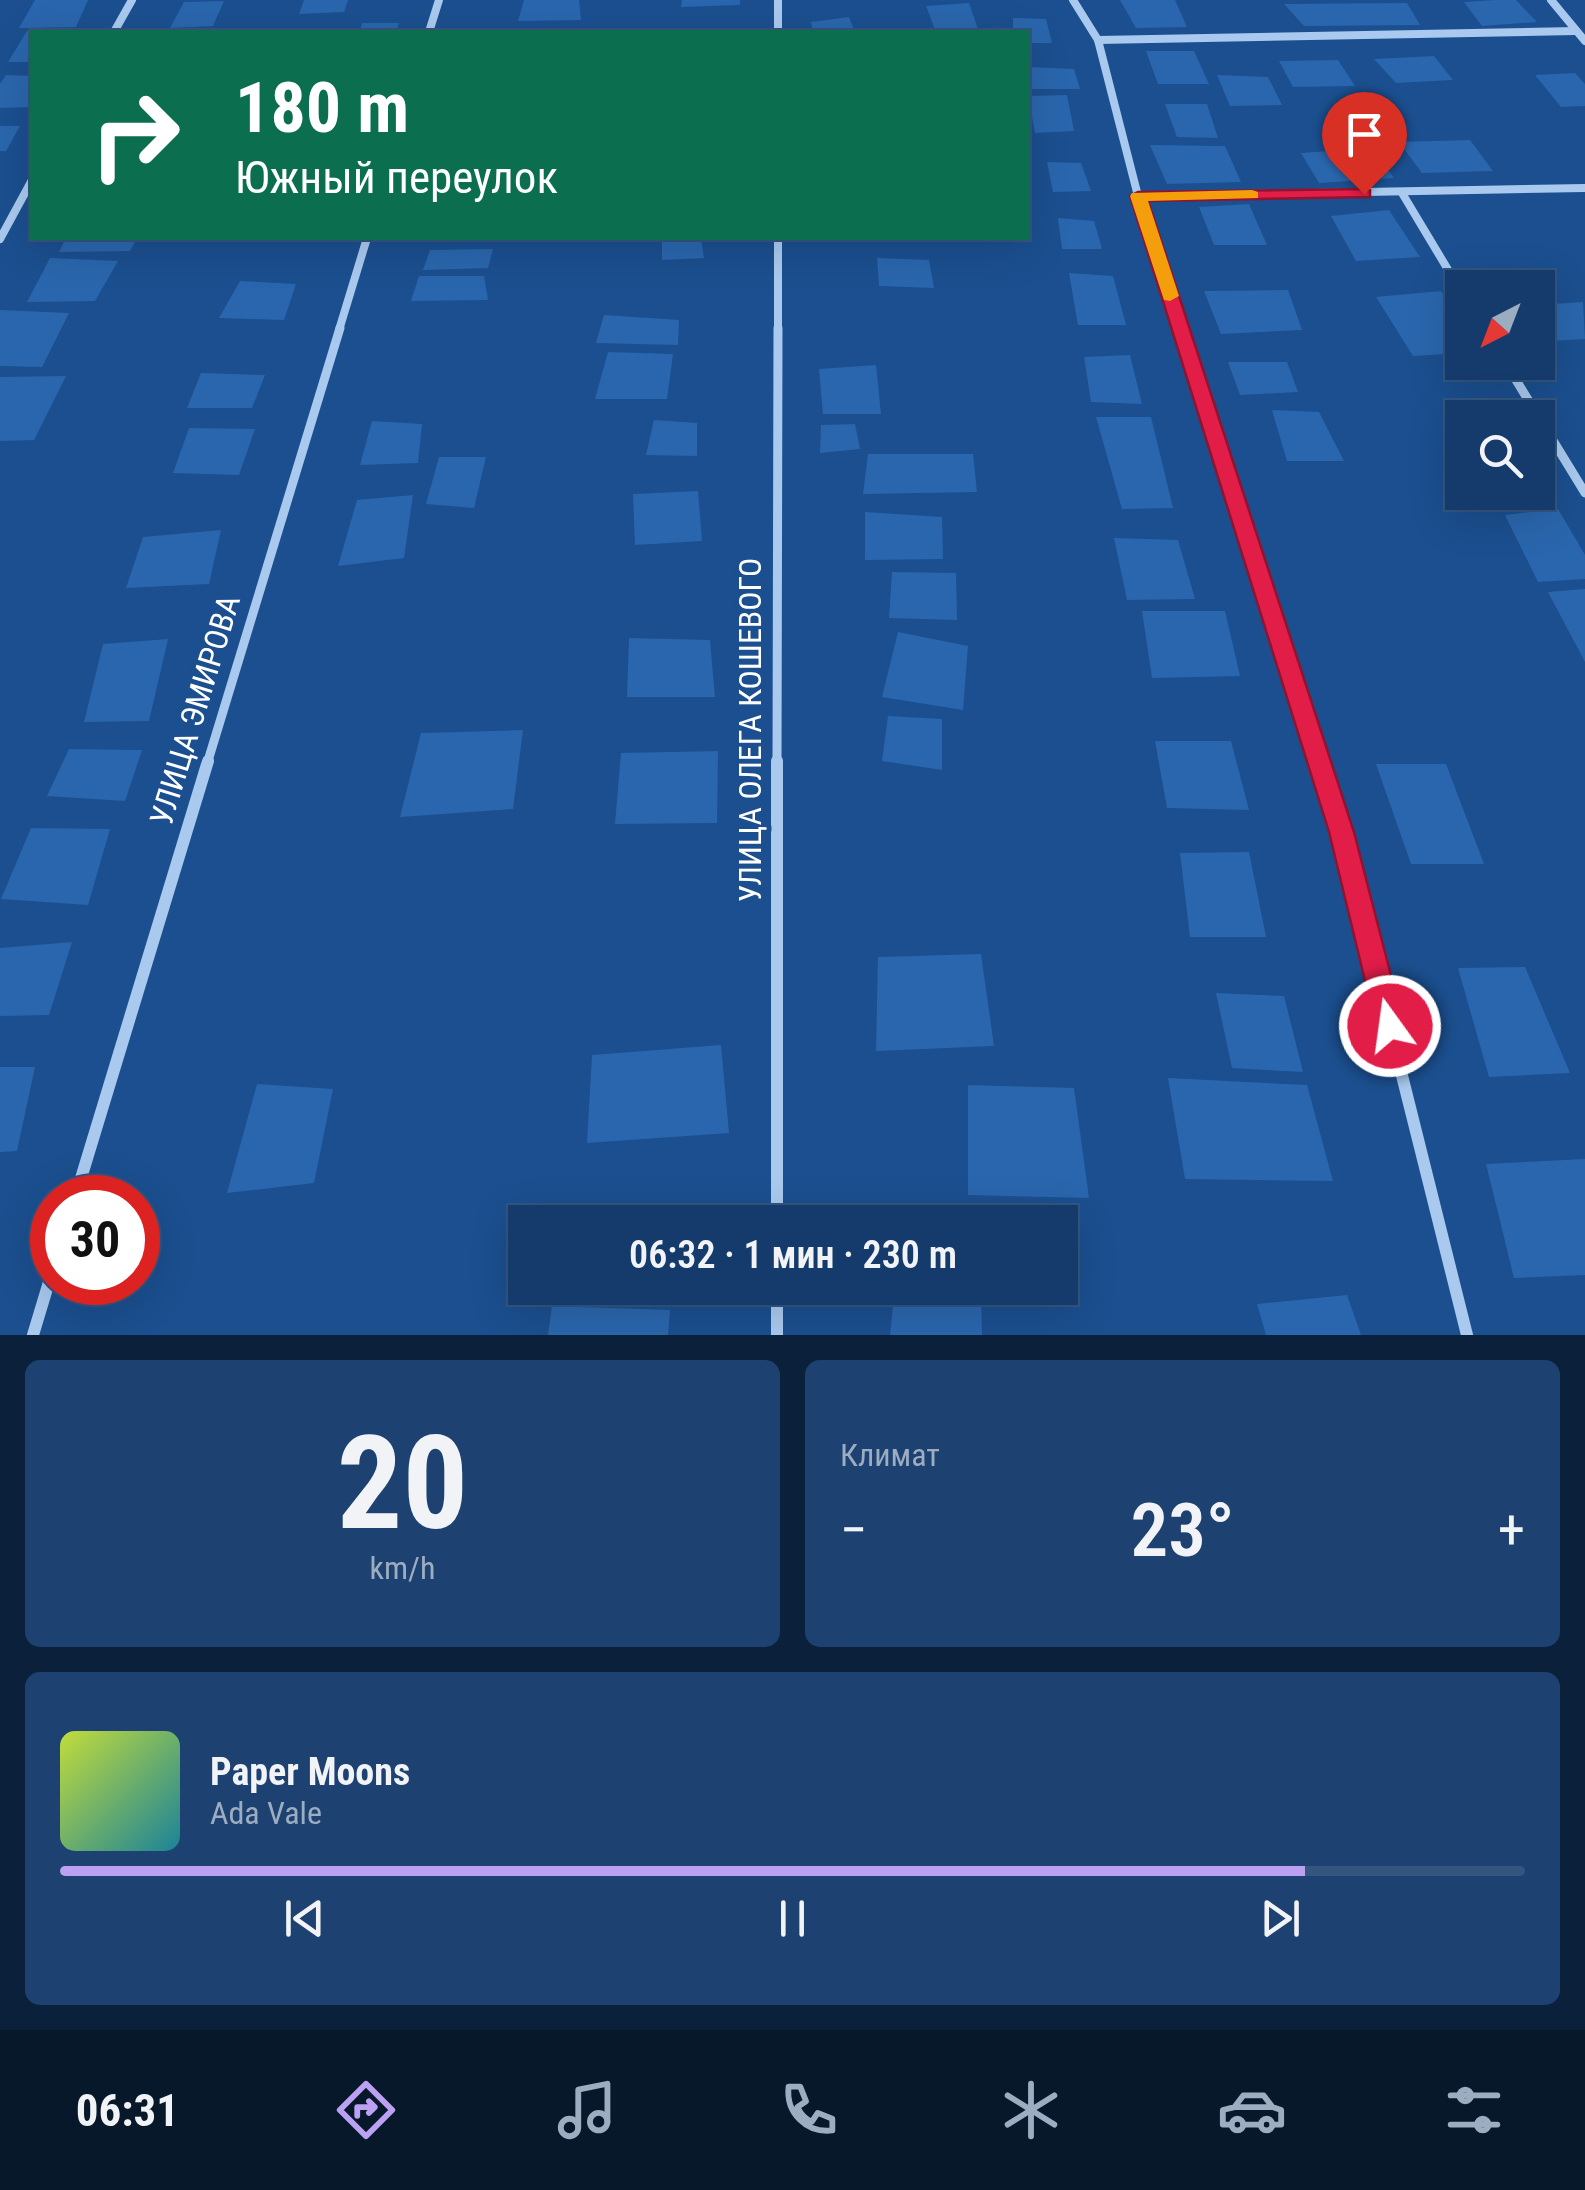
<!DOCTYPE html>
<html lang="ru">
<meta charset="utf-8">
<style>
:root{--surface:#143b6b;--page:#1d4271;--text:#f1f3f6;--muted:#9dadc1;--line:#33557e;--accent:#bca0f2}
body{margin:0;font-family:"Roboto Condensed",sans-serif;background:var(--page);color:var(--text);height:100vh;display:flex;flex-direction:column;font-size:38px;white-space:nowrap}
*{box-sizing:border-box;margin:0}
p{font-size:32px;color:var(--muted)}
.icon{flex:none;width:55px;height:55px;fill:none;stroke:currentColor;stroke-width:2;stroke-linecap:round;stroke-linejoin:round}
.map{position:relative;height:1335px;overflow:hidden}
.panel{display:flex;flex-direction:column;gap:25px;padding:25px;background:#0b203b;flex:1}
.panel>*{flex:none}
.banner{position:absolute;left:30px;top:30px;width:1000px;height:210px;border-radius:0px;box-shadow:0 10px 40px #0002,0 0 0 2px var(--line);background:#0b6e4f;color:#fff;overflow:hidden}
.needle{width:65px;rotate:222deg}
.buttons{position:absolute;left:1445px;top:270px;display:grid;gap:20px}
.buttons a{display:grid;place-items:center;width:110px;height:110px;border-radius:0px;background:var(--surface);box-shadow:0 10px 40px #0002,0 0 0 2px var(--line);font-size:50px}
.speed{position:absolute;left:30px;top:1175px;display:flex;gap:20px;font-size:50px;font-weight:700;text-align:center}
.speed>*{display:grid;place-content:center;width:130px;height:130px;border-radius:50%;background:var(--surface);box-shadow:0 10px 40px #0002,0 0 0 2px var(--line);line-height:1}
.speed .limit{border:15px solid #d22;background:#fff;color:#111}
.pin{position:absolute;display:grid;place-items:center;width:85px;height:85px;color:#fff;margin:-102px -42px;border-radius:50% 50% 50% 0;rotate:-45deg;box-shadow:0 0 10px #0007}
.pin .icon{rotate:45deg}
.me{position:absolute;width:110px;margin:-55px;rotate:346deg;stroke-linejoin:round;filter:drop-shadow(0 0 8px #0008)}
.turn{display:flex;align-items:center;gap:35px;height:210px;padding:0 40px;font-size:45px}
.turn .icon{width:130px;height:130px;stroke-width:2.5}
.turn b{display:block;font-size:70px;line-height:85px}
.big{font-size:75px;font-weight:600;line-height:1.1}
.panel .widget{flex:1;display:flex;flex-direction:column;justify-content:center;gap:15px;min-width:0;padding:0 35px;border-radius:15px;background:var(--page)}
.panel .dial{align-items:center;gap:0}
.dial b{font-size:130px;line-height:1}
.song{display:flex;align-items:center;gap:30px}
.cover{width:120px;height:120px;border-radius:15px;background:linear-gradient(135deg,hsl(70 70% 55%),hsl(190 70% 35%))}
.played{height:10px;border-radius:5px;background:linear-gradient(90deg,var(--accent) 85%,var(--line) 85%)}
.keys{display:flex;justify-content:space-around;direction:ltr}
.heat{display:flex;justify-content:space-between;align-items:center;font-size:55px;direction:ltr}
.panel .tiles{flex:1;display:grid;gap:25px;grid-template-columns:1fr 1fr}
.widget:last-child{grid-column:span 2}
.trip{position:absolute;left:508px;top:1205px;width:570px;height:100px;border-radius:0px;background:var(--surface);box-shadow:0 10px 40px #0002,0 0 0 2px var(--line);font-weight:600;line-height:100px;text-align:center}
.tabs{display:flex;height:160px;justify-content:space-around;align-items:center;background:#08182b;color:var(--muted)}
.tabs .icon{width:70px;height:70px}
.tabs .active{color:var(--accent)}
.tabs b{font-size:45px;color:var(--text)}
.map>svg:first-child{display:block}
</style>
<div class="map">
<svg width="1585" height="1335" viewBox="0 0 1585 1335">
<rect width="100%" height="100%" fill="#1b4f8f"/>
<g fill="#2a66ad">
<polygon points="35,0 88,0 76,27 19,28"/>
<polygon points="304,0 348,0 344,12 299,14"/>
<polygon points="524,0 579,0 581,20 518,21"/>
<polygon points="682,0 740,0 740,5 681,7"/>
<polygon points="1120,0 1175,0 1187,27 1136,28"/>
<polygon points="1496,0 1516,0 1537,22 1482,26 1464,2"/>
<polygon points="224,1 213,26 170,28 184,2"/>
<polygon points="969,3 979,32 936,32 926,6"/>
<polygon points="1407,3 1420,25 1304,26 1284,4"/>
<polygon points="849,17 855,32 813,32 811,22"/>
<polygon points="1013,18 1046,19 1052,43 1028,43 1028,32 1013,32"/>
<polygon points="362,23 399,23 396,32 360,32"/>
<polygon points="27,31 32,31 32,62 8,62"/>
<polygon points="1146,51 1194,51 1209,84 1158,84"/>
<polygon points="1434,56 1453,80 1396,83 1374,59"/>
<polygon points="1338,60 1355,86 1293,87 1279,61"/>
<polygon points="1028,67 1074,69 1080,89 1028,89"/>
<polygon points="1575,73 1585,84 1585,106 1561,107 1535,75"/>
<polygon points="6,75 32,76 32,107 0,108 0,84"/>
<polygon points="1217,75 1268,77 1282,105 1230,106"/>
<polygon points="1067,95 1074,131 1035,133 1028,96"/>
<polygon points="1165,104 1207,104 1218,138 1177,137"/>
<polygon points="0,126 20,126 6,151 0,151"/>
<polygon points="1470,140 1493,171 1422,173 1399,142"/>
<polygon points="1150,145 1225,146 1241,182 1167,184"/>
<polygon points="1372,148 1394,178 1319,183 1301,153"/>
<polygon points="1047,162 1081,163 1091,191 1053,192"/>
<polygon points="1249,204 1267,245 1214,245 1199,207"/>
<polygon points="1389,210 1420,257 1356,261 1331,216"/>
<polygon points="1058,218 1094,221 1102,249 1062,249"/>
<polygon points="66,238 137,238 130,251 59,252"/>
<polygon points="662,238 701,238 704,258 662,260"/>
<polygon points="493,249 488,268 423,270 430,250"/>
<polygon points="50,258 118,261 95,301 27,302"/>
<polygon points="877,258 929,260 934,288 879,286"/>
<polygon points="1069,273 1113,276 1126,325 1078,325"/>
<polygon points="419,276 484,276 488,300 411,301"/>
<polygon points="240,281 296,284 284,320 219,318"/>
<polygon points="1288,290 1302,330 1221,334 1204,291"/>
<polygon points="1441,291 1462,328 1462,353 1413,356 1376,297"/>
<polygon points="1583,302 1585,339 1550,341 1538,325 1538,305"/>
<polygon points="0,310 69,313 42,367 0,366"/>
<polygon points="604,315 679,320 678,345 596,343"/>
<polygon points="608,352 673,354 667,399 595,399"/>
<polygon points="1130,355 1142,404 1091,402 1084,357"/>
<polygon points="1228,362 1287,362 1298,392 1240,395"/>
<polygon points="876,365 881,414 823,414 819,369"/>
<polygon points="201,373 265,375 252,408 187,408"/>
<polygon points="66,376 34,440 0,441 0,377"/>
<polygon points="1272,410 1319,412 1344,461 1287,461"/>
<polygon points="1096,417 1151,417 1173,508 1122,509"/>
<polygon points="654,420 697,423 697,456 646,455"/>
<polygon points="372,421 422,424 418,463 360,465"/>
<polygon points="855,424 860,449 820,453 821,425"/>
<polygon points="189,428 255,429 239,475 173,473"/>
<polygon points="868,454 973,454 977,492 863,494"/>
<polygon points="439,457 486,457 474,508 426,504"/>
<polygon points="698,491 702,541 635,545 633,494"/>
<polygon points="413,495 404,558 338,566 357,500"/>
<polygon points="1558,509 1585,555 1585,579 1538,582 1505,515"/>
<polygon points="865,512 942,517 943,559 865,560"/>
<polygon points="221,530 209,584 126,588 143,537"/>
<polygon points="1114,538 1178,540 1195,599 1127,600"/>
<polygon points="892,572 956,573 957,620 889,618"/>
<polygon points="1585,589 1585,662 1548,592"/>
<polygon points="1142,611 1225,611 1240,676 1152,678"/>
<polygon points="898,632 968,646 963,710 882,697"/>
<polygon points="629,638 710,640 715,697 627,697"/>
<polygon points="168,639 149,721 84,722 103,644"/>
<polygon points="888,716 942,719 942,770 882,761"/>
<polygon points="523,730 513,809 400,817 421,733"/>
<polygon points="1155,741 1231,741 1249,810 1167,808"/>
<polygon points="69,749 142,750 125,801 47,796"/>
<polygon points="718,751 717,823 615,824 621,753"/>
<polygon points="1376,764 1446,764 1484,864 1411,864"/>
<polygon points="31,828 110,829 88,905 1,899"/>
<polygon points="1249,852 1266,937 1190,937 1180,853"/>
<polygon points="72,942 49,1015 0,1016 0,948"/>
<polygon points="981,954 994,1046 876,1051 878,957"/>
<polygon points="1525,967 1570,1073 1489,1077 1458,968"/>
<polygon points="1216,993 1284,996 1303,1072 1232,1068"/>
<polygon points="721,1045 729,1133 587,1143 592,1055"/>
<polygon points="0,1067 35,1067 17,1151 0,1152"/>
<polygon points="1168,1078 1307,1085 1333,1181 1185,1179"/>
<polygon points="257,1084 333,1089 314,1183 227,1193"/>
<polygon points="968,1085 1074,1088 1089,1198 968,1195"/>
<polygon points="1585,1159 1585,1275 1514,1278 1486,1164"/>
<polygon points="895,1288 981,1288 982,1335 890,1335"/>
<polygon points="1347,1295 1361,1335 1266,1335 1257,1304"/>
<polygon points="552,1306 670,1310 668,1335 548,1335"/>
</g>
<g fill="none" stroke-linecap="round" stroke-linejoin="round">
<g stroke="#a9c9ee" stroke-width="8">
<polyline points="778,0 778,32"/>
<polyline points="1073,0 1098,40 1138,196 1181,330"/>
<polyline points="1551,0 1585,41"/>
<polyline points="114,32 132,0"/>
<polyline points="429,32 439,0"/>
<polyline points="1098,40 1576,31"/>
<polyline points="1402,193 1462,293"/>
<polyline points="1138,196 1585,188"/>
<polyline points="0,239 32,180"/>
<polyline points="339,330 367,238"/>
<polyline points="778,330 778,238"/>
</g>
<g stroke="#a9c9ee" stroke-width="9">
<polyline points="1180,328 1319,764"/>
<polyline points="1505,362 1585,493"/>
<polyline points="207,764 340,328"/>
<polyline points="777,764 778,328"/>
</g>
<g stroke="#a9c9ee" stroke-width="12">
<polyline points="1318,761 1341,832 1467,1335"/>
<polyline points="75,1198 208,761"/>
<polyline points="777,1222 777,761"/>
<polyline points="777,1288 777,1335"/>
<polyline points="33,1335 52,1272"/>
</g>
</g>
<polygon fill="#e11d48" stroke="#92132f" stroke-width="2.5" points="1364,189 1370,190 1370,197 1148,201 1354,832 1404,1026 1399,1035 1390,1039 1380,1035 1376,1026 1329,832 1130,196 1138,192"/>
<polygon fill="#f59e0b" points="1252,190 1258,192 1258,198 1148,201 1179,296 1170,301 1164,300 1130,196 1132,193"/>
<g text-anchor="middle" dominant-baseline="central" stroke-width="10" stroke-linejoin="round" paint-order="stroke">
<g font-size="32" fill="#fff" stroke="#1b4f8f">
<text transform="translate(195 710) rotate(-73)">УЛИЦА ЭМИРОВА</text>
<text transform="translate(750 730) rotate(-90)">УЛИЦА ОЛЕГА КОШЕВОГО</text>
</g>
</g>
</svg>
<div class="buttons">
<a><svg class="needle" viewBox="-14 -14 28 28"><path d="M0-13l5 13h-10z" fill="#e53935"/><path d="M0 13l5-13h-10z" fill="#9dadc1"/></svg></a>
<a><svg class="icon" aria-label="search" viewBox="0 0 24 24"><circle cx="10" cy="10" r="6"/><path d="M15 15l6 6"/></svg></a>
</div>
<div class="speed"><div class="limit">30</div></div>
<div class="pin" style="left:1364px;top:194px;background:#d93025"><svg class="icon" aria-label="arrive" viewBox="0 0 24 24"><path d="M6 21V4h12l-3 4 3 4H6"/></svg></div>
<svg class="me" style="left:1390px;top:1026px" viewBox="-20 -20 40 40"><circle r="17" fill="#e11d48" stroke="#fff" stroke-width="3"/><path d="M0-11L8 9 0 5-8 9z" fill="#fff"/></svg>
<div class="trip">06:32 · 1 мин · 230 m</div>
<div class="banner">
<div class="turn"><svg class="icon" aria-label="right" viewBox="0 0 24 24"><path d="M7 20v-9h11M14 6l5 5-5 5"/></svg><div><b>180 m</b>Южный переулок</div></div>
</div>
</div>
<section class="panel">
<div class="tiles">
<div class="widget dial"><b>20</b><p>km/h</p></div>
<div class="widget"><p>Климат</p>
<div class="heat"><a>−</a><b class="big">23°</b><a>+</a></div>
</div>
<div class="widget">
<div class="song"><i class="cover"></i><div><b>Paper Moons</b><p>Ada Vale</p></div></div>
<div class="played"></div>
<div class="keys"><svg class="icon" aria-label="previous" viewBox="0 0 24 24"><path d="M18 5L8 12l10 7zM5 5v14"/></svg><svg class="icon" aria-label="pause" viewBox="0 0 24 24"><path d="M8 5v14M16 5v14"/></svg><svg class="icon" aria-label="next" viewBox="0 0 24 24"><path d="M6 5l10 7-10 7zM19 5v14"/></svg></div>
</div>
</div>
</section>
<nav class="tabs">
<b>06:31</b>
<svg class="icon active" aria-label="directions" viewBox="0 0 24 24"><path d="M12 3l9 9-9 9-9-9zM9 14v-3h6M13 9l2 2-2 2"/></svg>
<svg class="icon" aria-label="music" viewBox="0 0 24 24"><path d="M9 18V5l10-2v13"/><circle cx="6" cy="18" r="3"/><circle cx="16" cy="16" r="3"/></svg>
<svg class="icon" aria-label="phone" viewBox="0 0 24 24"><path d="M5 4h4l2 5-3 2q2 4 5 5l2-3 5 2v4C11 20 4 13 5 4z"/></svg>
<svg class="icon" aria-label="climate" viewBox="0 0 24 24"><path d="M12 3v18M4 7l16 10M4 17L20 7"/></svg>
<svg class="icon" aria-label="car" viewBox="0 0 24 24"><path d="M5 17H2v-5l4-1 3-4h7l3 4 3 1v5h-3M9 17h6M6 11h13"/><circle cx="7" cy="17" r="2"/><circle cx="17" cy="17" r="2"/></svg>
<svg class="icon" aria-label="filters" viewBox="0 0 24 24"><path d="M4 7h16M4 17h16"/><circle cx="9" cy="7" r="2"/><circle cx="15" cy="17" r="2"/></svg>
</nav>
